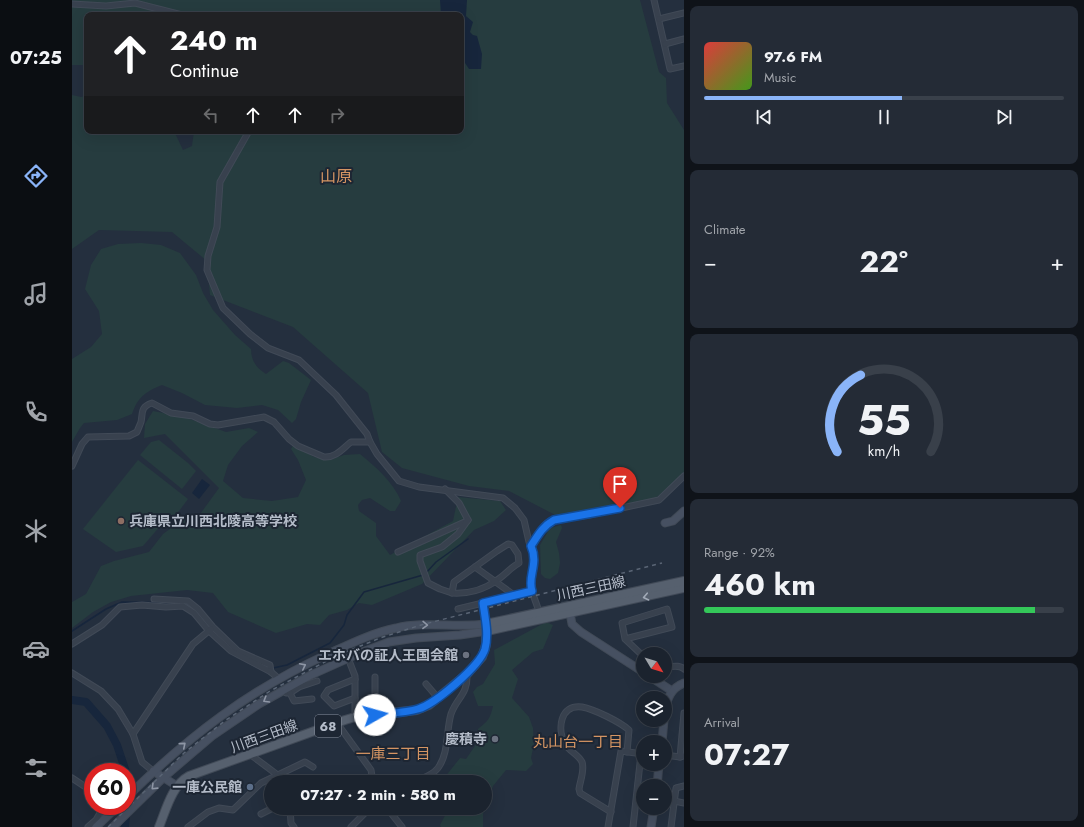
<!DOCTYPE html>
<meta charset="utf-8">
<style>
:root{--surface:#1b232e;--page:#242b36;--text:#f1f3f6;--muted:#a0a4aa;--line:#39404a;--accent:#8ab4f8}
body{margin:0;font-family:Jost,"Noto Sans JP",sans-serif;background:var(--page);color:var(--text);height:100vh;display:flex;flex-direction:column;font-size:15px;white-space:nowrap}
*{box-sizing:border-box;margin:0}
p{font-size:13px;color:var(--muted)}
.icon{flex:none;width:22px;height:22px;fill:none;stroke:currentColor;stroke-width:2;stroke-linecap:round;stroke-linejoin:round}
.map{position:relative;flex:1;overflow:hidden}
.sheet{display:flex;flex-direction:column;gap:6px;padding:6px;background:#0f1319;width:400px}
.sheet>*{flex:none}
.guide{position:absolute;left:12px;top:12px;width:380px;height:122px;border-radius:8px;box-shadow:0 4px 16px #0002,0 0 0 1px var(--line);background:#202124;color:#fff;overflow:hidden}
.needle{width:26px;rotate:128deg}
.tools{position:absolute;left:564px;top:647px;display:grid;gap:8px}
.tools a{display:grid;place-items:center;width:36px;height:36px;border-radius:50%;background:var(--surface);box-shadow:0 4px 16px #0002,0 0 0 1px var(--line);font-size:20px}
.speed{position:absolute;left:12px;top:763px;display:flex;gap:8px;font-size:20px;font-weight:700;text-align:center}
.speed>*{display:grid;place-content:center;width:52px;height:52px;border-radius:50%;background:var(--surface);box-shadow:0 4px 16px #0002,0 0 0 1px var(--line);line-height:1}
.speed .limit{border:6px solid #d22;background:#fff;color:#111}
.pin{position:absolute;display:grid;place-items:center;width:34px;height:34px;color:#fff;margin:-41px -17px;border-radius:50% 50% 50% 0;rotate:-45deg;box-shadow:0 0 4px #0007}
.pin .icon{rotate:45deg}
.me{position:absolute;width:44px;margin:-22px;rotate:83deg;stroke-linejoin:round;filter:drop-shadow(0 0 3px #0008)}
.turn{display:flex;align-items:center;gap:14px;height:84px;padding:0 20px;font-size:18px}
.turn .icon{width:52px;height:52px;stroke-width:2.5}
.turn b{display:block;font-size:28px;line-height:34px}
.lanes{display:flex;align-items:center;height:38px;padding:0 20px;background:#0003;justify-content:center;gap:20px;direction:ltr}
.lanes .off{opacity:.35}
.big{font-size:30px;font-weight:700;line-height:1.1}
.sheet .tile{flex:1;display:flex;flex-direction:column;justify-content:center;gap:6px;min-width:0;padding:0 14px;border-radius:8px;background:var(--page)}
.sheet .dial{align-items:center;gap:0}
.dial svg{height:104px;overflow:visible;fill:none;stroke:var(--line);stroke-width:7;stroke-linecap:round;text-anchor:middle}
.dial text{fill:var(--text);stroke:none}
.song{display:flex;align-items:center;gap:12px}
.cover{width:48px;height:48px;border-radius:6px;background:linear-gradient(135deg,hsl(0 70% 55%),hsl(100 70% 35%))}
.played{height:4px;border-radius:2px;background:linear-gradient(90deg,var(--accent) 55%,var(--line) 55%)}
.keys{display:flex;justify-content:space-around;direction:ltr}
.heat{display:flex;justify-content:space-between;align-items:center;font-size:22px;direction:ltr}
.charge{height:6px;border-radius:3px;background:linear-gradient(90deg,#34c759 92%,var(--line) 0)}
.trip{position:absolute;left:192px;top:775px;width:228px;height:40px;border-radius:20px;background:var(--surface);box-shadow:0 4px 16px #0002,0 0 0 1px var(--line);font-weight:700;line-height:40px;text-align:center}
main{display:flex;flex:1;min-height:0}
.dock{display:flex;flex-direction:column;width:72px;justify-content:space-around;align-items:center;background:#0b0e12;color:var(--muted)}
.dock .icon{width:28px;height:28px}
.dock .on{color:var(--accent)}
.dock b{font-size:18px;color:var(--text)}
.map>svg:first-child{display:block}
</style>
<main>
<nav class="dock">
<b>07:25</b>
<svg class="icon on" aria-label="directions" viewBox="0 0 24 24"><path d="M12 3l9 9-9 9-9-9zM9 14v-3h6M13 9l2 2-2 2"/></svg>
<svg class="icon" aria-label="music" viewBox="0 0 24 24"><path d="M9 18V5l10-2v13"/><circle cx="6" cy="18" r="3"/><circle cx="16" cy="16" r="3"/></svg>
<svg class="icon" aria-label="phone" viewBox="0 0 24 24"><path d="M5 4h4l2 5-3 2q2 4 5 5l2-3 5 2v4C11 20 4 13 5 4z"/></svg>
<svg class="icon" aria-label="climate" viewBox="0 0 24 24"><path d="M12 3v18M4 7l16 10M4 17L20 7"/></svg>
<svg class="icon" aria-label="car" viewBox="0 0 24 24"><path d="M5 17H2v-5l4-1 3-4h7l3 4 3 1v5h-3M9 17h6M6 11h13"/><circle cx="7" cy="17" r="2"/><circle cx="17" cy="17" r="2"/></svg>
<svg class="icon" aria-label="filters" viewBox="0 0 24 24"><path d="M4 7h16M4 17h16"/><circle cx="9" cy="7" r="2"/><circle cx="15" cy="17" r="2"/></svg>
</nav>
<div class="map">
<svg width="612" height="827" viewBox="0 0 612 827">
<rect width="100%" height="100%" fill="#242f3e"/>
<g fill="#263c3f">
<polygon points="0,0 568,0 587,72 594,78 595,103 612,130 612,477 578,502 491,519 437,491 397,486 330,468 310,452 296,393 221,327 138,295 135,261 100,232 27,230 0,249 0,95 9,97 15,96 15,131 102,131 111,150 120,146 122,131 389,131 389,15 15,15 15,65 0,65"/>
<path d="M69,243L89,245L108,253L124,275L131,293L141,310L163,335L179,349C179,360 184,368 194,374L211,361L217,363L239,380L229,402L224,419L220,423L206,410L190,405L165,408L133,405L110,393L90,385C73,392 66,397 60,414L45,420L12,423L8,428L0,442V359L19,347L30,334L27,311L13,289L19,265L29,249L46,244Z"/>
<path d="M81,411L112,417L154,432L177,428L186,432L170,446L156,465L151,481L171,498L200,501L226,497L234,480L226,460L219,449L222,444L242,457L258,460L272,455L288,454C304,467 321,482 329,501L323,511H318L298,498L290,500L286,505L287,511L304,523V536L318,555L381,521L386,497L428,501L434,510L422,521L402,530L350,584L300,605L287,603L275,610L257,615L248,625L235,624L204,633L156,612L141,593L115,590L59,596L39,602L21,612L0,628V602L14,594L29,566L42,561L77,552L91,534L110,520L126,517L147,488L93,434L72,438L73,424Z"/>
<polygon points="87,440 116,463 124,471 110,489 68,455 79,442"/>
<polygon points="66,460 116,499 107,511 89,525 71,546 44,552 11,529"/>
<polygon points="489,525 490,528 484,542 487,553 488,563 486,573 478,579 473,578 469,574 468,545 478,528"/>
<path d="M474,622L481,625L471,649L461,652L440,670L446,679L440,698L457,717L461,728L462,744L459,758L461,764L454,771L434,770L421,786L413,808V782H369L388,758L394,759L403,746L406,729C416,721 418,719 421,706H406L401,692L405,687L411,684L423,664L422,650Z"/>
<polygon points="374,808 413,808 411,813 411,827 369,827 368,825 376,810"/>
</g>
<g fill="#17263c">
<polygon points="368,0 395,0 394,16 401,22 398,32 401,35 405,36 410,54 409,69 397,69 389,57 389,15 369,15"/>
<polygon points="130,479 138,485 127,499 120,493"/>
</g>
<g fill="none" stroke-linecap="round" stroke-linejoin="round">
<g stroke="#17263c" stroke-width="1.5">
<polyline points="354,573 364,562 396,539"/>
<polyline points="135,625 147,636"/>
<polyline points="0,631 34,609 50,602 113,603 124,611"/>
<polyline points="201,668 215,665 258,643 272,625 275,615 292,592 351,575"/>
</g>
<g stroke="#17263c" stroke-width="8">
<polyline points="0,700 14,702 35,726 45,745 54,772"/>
<polyline points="53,827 55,806"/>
</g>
<defs>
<g id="street">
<polyline points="582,0 598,69 612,66"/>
<polyline points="0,4 34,6 63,3 110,15"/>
<polyline points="587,19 612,13"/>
<polyline points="593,44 612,39"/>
<polyline points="177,131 148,182 145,227 136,256 135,270 151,308 178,334 196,348 227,360 264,395 295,434 298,442 305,454 327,481 347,487 431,498 443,508 452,520 457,542 461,551 462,562 458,586 468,614"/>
<path d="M0,466L10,444L16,437L57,436L65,432C66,429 68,425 69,422C71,413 68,407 80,403L99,413L121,416L138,424L146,425L192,417L202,422L217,439L226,446L252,457C264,458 271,448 279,442H298"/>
<polyline points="373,489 387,503 396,520"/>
<path d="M436,544L440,545L446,554L447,563C438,568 433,575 425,580C412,590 395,594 380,593L382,582L425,551Z"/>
<polyline points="459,546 468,531 474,524 482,520 517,515 587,500 612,476"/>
<polyline points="326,552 395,521"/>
<polyline points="403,567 442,595"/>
<polyline points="380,593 368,589 356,583 348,561 348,555 370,547 386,534 396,520"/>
<polyline points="82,599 116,601 126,609 141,627 166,651 198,665 199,672"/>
<polyline points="411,603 414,624"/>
<polyline points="386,609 460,591"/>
<polyline points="553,639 600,627 595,609 550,623 553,639 571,656"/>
<polyline points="0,644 30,625 48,607 70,605 94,607 111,606 122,613 137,631 159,651 199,672 207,679"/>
<polyline points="276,658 283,676 283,717"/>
<path d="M593,667C600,667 607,664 612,669"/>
<polyline points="0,673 29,691 46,709 61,734 70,762 81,771"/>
<polyline points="303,677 303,715"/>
<polyline points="354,684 366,698"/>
<polyline points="212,689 214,693 218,693 227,687 245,681"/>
<polyline points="218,693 222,701 240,699"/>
<polyline points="283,698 262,706 252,696 256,690 283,679"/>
<polyline points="265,723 299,770 301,782"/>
<polyline points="61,734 121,644 139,629"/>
<polyline points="179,755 203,773 207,782"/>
<polyline points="593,755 608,757 612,756"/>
<polyline points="608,757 612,713"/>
<polyline points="0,778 21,792"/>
<path d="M342,782C350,778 360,776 366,768C377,753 374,731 379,714C385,697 396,695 395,674"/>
<polyline points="602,801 612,803"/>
<polyline points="218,808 219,823 222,827"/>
<polyline points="315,808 330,827"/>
<path d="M539,812L508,793L507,789C508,781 513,770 510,762C507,755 497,751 493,744C485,729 488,704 510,707C522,709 548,722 557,730L555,752"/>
<polyline points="189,814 201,808"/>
<polyline points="16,827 24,820 32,806"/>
<polyline points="116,827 136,812 147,808 161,810 189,783 233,762 241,767"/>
<polyline points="279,827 298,808"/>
<polyline points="536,827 549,751 571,754"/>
<polyline points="561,827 569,754"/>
<polyline points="599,827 604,788 612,786"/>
</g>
<g id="secondary">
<polyline points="593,523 601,521 612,511"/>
<polyline points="497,608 500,624 509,632 571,672"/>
<polyline points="577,676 600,691"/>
<path d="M593,712C595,698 599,688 612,683"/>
<polyline points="590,742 592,720"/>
<polyline points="81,771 105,786"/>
<polyline points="585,786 587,764"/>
<path d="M55,797C117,736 177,690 256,654C278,644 300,633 324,628C353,621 384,628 414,624"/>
<polyline points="24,827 46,806"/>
<polyline points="41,827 92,777 140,736 187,704 239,675 288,653 317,642 344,638 388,635 415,631"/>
<polyline points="579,827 582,808"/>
</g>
<g id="primary">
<polyline points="415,631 612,588"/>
<path d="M87,827C94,810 100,785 117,776L273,720L283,717L345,710L357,705L395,674L410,657L414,645V624L612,581"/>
</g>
</defs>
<use href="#street" stroke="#414a57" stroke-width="7"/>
<use href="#secondary" stroke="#414a57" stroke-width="9"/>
<use href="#primary" stroke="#414a57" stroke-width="10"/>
<use href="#street" stroke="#38414e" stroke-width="5"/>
<use href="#secondary" stroke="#465061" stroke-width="7"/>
<use href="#primary" stroke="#56606e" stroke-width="8"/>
<polyline stroke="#5a6575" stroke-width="1.5" stroke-dasharray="4 4" stroke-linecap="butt" points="36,827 112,753 154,720 198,691 264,656 308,638 349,625 590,563"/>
</g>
<defs><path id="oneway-chevron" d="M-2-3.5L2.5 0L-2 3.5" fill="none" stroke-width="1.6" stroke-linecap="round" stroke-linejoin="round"/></defs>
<use stroke="#a1aab7" href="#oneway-chevron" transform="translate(574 597) rotate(168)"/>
<g stroke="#8e96a5">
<use href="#oneway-chevron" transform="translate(353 625) rotate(1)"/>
<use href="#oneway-chevron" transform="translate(231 666) rotate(-27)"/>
<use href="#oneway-chevron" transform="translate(194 700) rotate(149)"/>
<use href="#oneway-chevron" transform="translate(111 745) rotate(-40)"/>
<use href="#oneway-chevron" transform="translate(82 787) rotate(136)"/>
</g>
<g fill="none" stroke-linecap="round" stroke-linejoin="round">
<defs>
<path id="route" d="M303,715C317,713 333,713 346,709C363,704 408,666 413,649C417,634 413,618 411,603L460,591C455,577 467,564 459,546C466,535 471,526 482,520L548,508"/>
</defs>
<use href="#route" stroke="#114b97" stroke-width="10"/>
<use href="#route" stroke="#1a73e8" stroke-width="7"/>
</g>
<circle fill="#8d6e63" stroke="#1d2633" stroke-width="1.5" cx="49" cy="521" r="4"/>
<g fill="#6b7280" stroke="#1d2633" stroke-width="1.5">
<circle cx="394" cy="655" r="4"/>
<circle cx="423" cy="739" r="4"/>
</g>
<circle fill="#5c6f8a" stroke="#1d2633" stroke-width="1.5" cx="178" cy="787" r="4"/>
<g text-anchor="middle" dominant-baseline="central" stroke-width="4" stroke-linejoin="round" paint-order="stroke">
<rect fill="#1d2633" stroke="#878f9c" stroke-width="1" x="243" y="715" width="26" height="22" rx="3"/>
<g font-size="13" font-weight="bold" fill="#b4bcc9">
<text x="256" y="726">68</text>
</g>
<g font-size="14" font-weight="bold" fill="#b4bcc9" stroke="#1d2633" text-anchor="end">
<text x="57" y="521" text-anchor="start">兵庫県立川西北陵高等学校</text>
<text x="386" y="655">エホバの証人王国会館</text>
<text x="415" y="739">慶積寺</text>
<text x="170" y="787">一庫公民館</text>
</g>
<g font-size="14" fill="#b4bcc9" stroke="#1d2633">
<text transform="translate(519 588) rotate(-12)">川西三田線</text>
<text transform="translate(192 736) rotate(-20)">川西三田線</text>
</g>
<g font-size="15" fill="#d59563" stroke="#1d2633">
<text x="506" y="742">丸山台一丁目</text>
<text x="321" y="754">一庫三丁目</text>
</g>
<g font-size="16" fill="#d59563" stroke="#1d2633">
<text x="264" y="176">山原</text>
</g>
</g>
</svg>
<div class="tools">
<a><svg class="needle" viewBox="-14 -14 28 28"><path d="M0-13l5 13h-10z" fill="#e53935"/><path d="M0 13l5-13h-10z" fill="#a0a4aa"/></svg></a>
<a><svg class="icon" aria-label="layers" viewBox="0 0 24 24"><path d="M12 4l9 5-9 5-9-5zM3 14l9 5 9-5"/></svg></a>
<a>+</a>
<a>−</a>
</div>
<div class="speed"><div class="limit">60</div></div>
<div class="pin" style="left:548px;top:508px;background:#d93025"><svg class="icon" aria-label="arrive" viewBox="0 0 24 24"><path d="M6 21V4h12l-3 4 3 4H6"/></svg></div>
<svg class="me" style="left:303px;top:715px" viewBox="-20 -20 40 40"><circle r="19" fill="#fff"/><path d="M0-13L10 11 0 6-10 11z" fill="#1a73e8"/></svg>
<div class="trip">07:27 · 2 min · 580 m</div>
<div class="guide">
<div class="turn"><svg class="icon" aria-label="ahead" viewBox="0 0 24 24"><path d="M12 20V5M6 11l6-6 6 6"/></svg><div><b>240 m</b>Continue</div></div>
<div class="lanes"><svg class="icon off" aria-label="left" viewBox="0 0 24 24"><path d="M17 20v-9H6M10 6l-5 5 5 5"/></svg><svg class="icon" aria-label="ahead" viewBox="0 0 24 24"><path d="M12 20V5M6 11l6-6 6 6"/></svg><svg class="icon" aria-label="ahead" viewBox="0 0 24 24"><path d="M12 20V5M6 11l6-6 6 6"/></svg><svg class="icon off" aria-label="right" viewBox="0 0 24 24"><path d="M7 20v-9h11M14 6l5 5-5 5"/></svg></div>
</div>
</div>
<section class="sheet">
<div class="tile">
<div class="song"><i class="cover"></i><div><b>97.6 FM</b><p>Music</p></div></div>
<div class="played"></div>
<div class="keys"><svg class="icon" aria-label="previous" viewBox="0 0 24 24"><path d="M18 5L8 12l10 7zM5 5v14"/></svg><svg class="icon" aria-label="pause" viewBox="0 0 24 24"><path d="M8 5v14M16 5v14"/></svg><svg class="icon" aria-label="next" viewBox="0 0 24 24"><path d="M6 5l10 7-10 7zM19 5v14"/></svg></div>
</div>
<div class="tile"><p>Climate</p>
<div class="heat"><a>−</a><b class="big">22°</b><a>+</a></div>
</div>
<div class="tile dial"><svg viewBox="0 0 100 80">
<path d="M14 69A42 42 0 1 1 86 69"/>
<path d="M14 69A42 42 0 0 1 32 10" stroke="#8ab4f8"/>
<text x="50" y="56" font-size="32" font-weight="700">55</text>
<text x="50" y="72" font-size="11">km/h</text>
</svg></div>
<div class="tile"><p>Range · 92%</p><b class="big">460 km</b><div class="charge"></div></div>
<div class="tile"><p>Arrival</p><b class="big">07:27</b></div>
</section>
</main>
